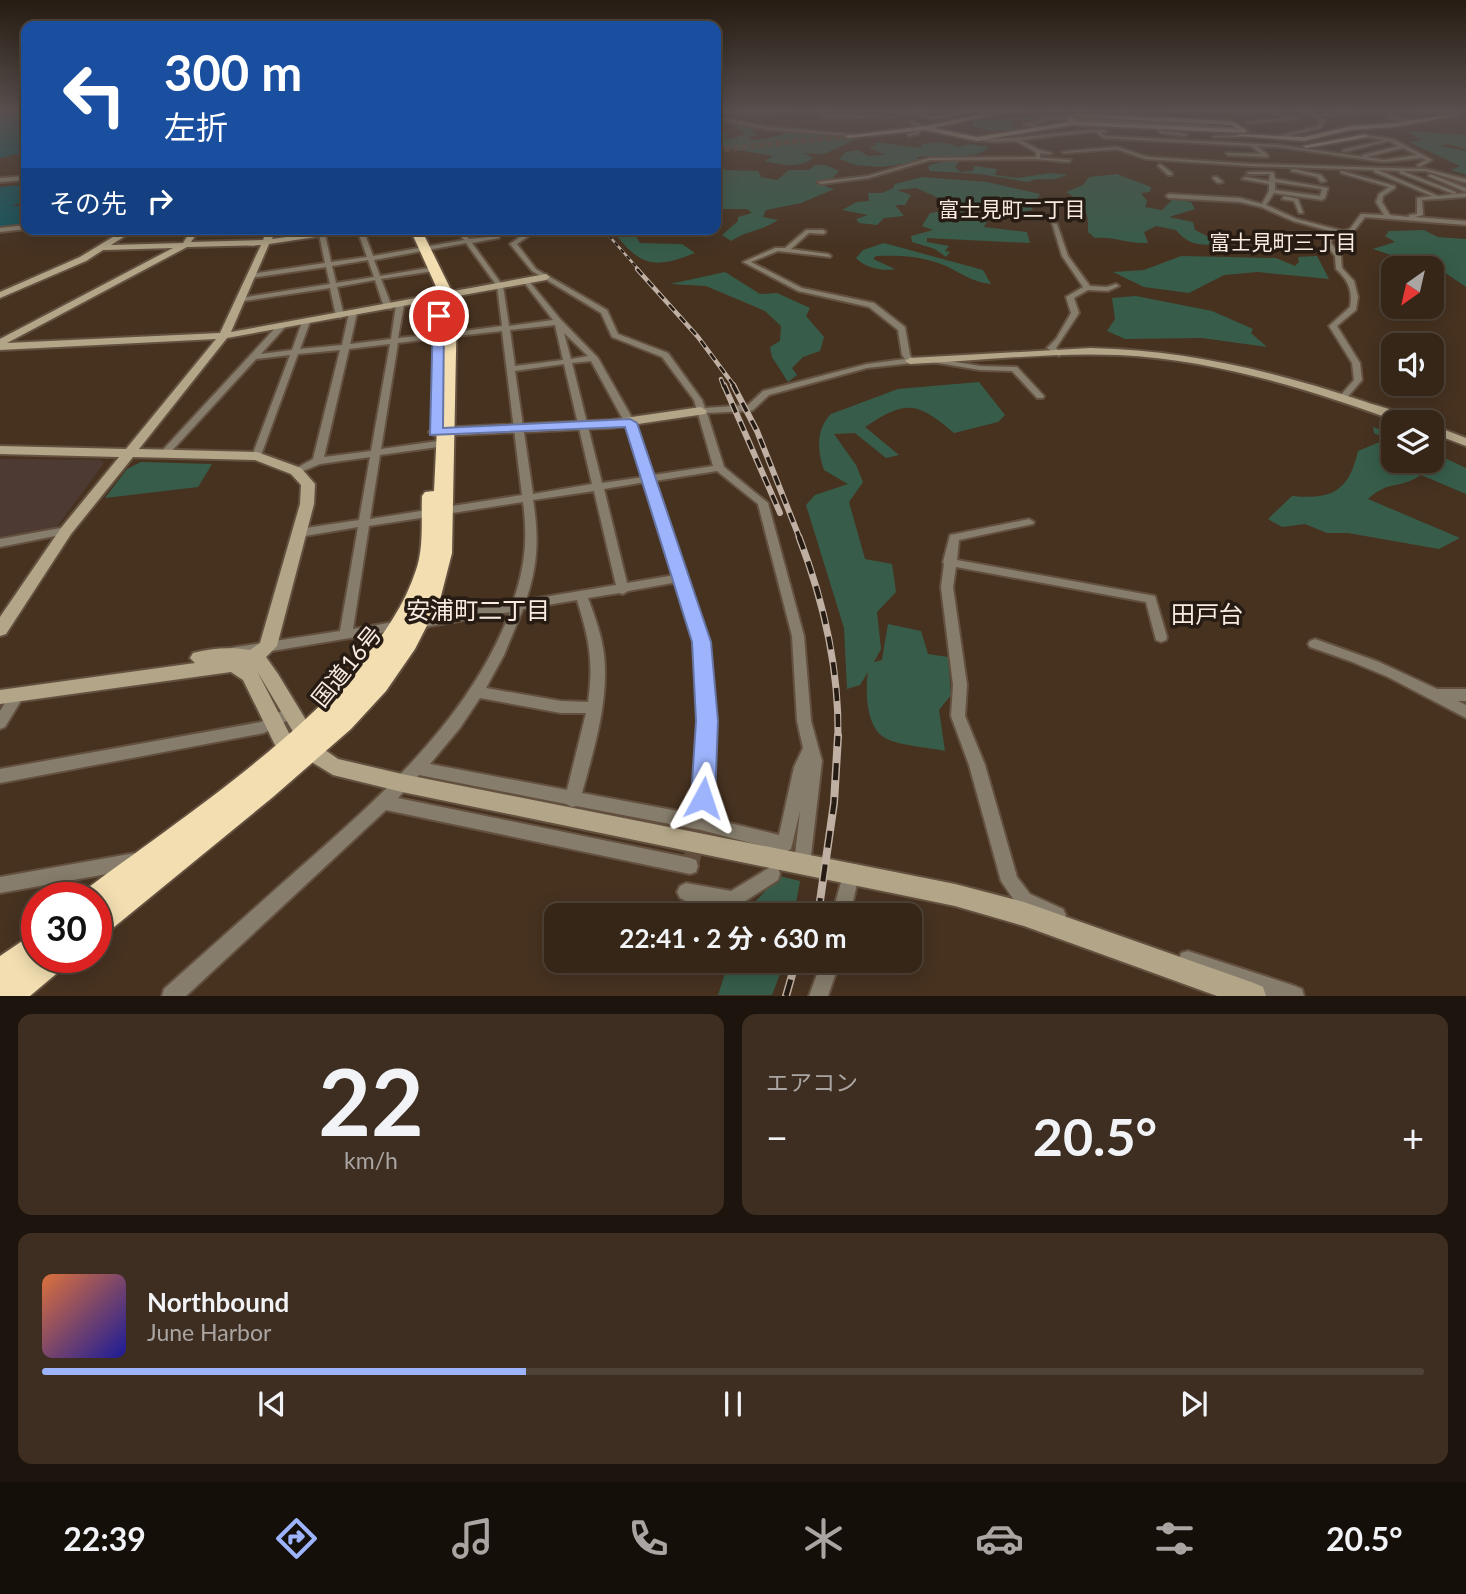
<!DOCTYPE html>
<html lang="ja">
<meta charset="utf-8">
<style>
:root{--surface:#352618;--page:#3d2e21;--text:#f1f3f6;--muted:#aaa5a2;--line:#4f4337;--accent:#9db4fd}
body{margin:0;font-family:Lato,"Noto Sans JP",sans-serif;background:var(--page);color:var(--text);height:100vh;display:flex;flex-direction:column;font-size:26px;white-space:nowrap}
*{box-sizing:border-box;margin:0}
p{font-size:23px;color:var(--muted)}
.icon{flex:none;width:38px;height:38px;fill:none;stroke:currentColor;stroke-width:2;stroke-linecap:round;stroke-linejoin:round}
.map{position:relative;height:996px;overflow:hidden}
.side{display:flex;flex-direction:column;gap:18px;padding:18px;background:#1d150d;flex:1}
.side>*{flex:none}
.top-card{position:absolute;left:21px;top:21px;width:700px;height:214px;border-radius:14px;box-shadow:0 4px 18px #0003,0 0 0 2px var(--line);background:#1a4fa0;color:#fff;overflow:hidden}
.needle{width:46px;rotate:214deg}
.tools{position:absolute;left:1381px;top:256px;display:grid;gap:14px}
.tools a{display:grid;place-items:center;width:63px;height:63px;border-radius:14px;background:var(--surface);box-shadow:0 4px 18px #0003,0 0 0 2px var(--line);font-size:35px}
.speed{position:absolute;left:21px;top:882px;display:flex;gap:14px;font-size:35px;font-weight:700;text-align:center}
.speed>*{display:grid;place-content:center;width:91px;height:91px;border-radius:50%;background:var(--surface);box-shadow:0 4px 18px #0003,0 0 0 2px var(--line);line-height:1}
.speed .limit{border:10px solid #d22;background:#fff;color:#111}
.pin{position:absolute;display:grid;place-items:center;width:60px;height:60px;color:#fff;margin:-30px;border:4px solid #fff;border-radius:50%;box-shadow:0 2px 7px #0007}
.me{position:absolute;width:77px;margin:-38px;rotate:5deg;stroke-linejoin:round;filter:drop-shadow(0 0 5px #0008)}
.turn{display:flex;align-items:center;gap:24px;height:147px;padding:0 28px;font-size:32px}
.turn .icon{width:91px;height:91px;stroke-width:2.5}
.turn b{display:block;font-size:49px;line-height:60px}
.then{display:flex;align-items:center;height:66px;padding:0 28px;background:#0003;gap:14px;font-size:26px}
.big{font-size:52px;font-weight:700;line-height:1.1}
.side .widget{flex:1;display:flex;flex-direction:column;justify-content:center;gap:10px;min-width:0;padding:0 24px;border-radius:14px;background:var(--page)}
.side .dial{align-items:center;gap:0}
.dial b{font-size:91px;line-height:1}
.song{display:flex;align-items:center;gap:21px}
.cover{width:84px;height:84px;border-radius:10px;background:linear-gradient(135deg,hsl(20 70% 55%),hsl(240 70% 35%))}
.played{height:7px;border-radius:4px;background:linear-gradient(90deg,var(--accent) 35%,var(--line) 35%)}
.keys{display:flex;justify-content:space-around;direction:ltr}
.heat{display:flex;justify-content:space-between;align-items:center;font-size:38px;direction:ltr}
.side .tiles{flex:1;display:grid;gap:18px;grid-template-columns:1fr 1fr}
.widget:last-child{grid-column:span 2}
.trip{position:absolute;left:544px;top:903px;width:378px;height:70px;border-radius:14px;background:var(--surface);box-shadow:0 4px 18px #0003,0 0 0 2px var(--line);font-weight:700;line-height:70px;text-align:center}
.menu{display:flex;height:112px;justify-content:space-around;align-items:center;background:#150f0a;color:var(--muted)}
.menu .icon{width:49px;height:49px}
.menu .current{color:var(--accent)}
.menu b{font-size:32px;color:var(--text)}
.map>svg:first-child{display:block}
</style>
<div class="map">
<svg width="1466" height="996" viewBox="0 0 1466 996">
<rect width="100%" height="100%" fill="#473220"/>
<polygon fill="#4d3a33" points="0,459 100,460 104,463 56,528 46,533 0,540"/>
<g fill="#375d4a">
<polygon points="1047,111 1064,111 1035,120 1011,120 1014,130 991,131 972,126 974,120 1024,118"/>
<path d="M736,124L754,129L751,133L758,135L750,137L749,140C765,141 777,135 792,132C812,128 840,132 859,138L824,154L804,153L813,158C799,169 781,165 765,161L773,156L716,146V136L721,134L719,132L728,134L724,140L747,134L734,126L722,125Z"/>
<polygon points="1407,131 1466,135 1466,149 1447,144 1440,146 1466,151 1466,175 1451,170 1460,166 1409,142 1421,140"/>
<path d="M875,142L921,148L923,144C936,142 946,141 958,147L969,144L989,147C973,163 937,153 916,157L919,160L916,162L881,167L856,165L839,159L846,152L858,150L868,156L885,155L869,147L876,145Z"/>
<path d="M958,159L961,160L955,167L960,172L973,171L974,166L997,169L995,175L1018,178L1050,173L1067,175C1051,183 1038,176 1028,182L980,174L930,171L928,167L932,164Z"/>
<path d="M716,164L726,170L758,171L761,177L777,180L789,170H809L815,165H826L839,171L833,178L815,183L834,189L801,203L766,210L763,217L778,220C762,231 748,230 731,241L722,235L738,221V217L752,213L747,209H717Z"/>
<path d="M1117,174L1151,187L1150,192L1141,193L1147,201L1145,207L1162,210L1173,199L1191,202L1195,209L1169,217L1193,222L1195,230L1223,244C1202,245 1190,247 1176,230L1156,226L1144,232L1148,243C1129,244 1113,236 1095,238L1088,232C1089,210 1084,203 1066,192L1083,185L1089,177Z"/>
<polygon points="922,177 987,182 1040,194 1032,210 1023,212 1036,221 955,205 916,188 897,190 911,195 905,205 895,205 904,216 884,218 877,225 859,223 856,219 868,215 842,210 857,202 869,201 868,193 882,193 893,188 895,184"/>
<polygon points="938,207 989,217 984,227 1027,232 1030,243 927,238 927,242 949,246 945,251 950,252 946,257 935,249 912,242 911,236 933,230 922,226 930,213 942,211"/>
<path d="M611,229H641L634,233L640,243L682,244L695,253C652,270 640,266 611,229Z"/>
<polygon points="1424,230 1438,237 1466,239 1466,287 1447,274 1373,249 1395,242 1385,236 1389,231"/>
<path d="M884,243L983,270L991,284C972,282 963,274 946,266C922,256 901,255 876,256L873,259L895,269C883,272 864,267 856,258L863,250Z"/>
<polygon points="1181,256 1276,258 1295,266 1299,262 1298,257 1317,256 1329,279 1258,272 1224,275 1189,293 1144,287 1113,272 1144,270"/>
<polygon points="725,272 760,294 777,293 810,308 806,316 824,337 820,351 803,357 792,368 797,375 788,382 772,357 770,347 780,341 781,326 765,311 706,286 670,284"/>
<polygon points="1136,296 1212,311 1253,329 1251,333 1267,347 1202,338 1125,339 1107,331 1115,319 1112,298"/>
<path d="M979,382L1005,415L998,422L954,433C916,401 906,400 865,427L899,455L886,458L855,433L834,434L856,465L863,482L849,502L865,559L892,564L896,592L877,612L881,649L874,662L882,660L888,624L921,631L928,654L948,657L951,695L939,710L945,751C927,747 900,746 885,738C866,728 865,690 868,672L860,685L847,689L844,628L806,505L815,495L848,484L824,470C817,451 816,429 831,414L898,389Z"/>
<path d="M1373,427L1393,434V460H1432V452L1466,468V494L1421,475C1399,490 1390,479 1368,499L1460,538L1439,549L1348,533H1327L1305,524L1282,527L1268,519L1292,496C1332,500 1349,491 1358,451L1387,439L1374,433Z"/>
<polygon points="141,462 212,464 198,487 105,498 127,469"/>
<polygon points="779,876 800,881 794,915 749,915 756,901"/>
<polygon points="729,961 785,961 772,995 718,995"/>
</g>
<g fill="#14545c">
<polygon points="26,111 26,152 0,158 0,111"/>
<polygon points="22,185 21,187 26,187 26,200 12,206 26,205 26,224 0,227 0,187"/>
</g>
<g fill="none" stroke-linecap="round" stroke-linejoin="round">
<polyline stroke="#624e3d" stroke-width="17" stroke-dasharray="17 9" stroke-linecap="butt" points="690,866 701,823"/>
<polyline stroke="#624e3d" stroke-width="6" stroke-dasharray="6 2.5" stroke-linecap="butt" points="716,150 848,136"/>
<defs>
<g id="street">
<polygon points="717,111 784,111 719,113"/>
<polygon points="819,111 823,111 825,115 896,117 824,117"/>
<path d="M910,111C919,111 926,116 934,116C948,117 962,111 977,111L932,119Z"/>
<polygon points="1124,111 1128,111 1131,119 1129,119"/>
<polygon points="1174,111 1261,111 1259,112"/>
<polygon points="1264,111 1272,111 1298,119 1248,123 1246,122 1289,118"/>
<polygon points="1309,111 1313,114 1346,114 1341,111 1347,111 1353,115 1317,116 1325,121 1321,128 1279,138 1279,136 1318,126 1321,121 1303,111"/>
<polygon points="1418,111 1431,111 1456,116 1454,117"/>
<polygon points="1388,115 1412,121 1413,122 1411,123 1387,117"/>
<polygon points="716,117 766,127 855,135 853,136 766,129 716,119"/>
<polygon points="1053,117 1153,122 1151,119 1153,118 1157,122 1245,128 1243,129 1159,125 1162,131 1187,134 1185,136 1160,133 1154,125 1053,119 1031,124 1042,127 1041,129 1024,124"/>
<polygon points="911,121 927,128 924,129 911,123"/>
<polygon points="918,128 920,129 919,134 908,136 908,134 916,132 916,129"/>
<path d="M1105,130L1106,132H1101L1104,136L1279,145L1363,157V155L1399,146L1389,141L1343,152V150L1385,140L1364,137L1366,135L1393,139L1432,160L1419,167L1417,165L1426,160L1422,158L1384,162L1279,147L1257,146L1268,155V157L1228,155L1226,153L1261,154L1251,146L1103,138L1097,132H1089L1021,140L1039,150L1052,153L1050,154L1040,153V158L1071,160L1069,162L1034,159L930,160L868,178L821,184L818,182L868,176L930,158L1036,157V152L1016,141L993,142L975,140L977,138C1020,141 1062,130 1105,130ZM1403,148L1417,155L1384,160L1366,157Z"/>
<polygon points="1240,135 1242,137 1213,137 1215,136"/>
<path d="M1117,147L1147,157L1251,164L1426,169L1466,179V183L1426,171H1402L1456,192L1455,194L1466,193V197L1422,200L1423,215L1415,217L1466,221V225L1365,217L1354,231L1332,239L1331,243L1341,256L1342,268L1354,281L1358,297L1356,310L1337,326L1360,363L1362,380L1346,399L1343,400L1339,397L1354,380L1352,363L1329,326L1350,307C1353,290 1348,280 1336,269L1335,256L1325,243L1327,237L1337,233L1293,221L1261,207L1240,202L1169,198L1166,196L1169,194L1240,198L1262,204L1269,191V184L1242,179L1245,177L1269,181L1270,174H1249L1247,173L1249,172H1272L1274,173L1275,179L1328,188L1325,198L1322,200L1274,193L1266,205L1297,219L1343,231L1350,229L1361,214L1384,215L1376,202L1379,194L1389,187L1341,173V171L1395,186V188L1383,196L1382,202L1390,215L1409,217V215L1417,214V198L1432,196L1374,172V170L1251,166L1146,159L1117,149L1064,153L1062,152ZM1378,170L1400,171L1399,173L1454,194L1438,196ZM1275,182L1322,189L1320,196L1275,190Z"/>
<polygon points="1160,164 1172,173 1172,175 1168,175 1158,166"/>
<polygon points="1293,169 1321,175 1326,181 1321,182 1317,177 1291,171"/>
<polygon points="1430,174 1466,188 1466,192 1428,176"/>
<polygon points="26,176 26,180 0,182 0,178"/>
<polygon points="1213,177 1217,177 1223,182 1218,183 1213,179"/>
<polygon points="1284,196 1298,199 1303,213 1299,213 1294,201 1282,199"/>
<polygon points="1052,223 1057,224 1068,256 1090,286 1107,287 1116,284 1119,286 1108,291 1088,290 1074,298 1079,313 1056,348 1063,354 1059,356 1047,348 1056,339 1071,313 1066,297 1083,287 1062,256"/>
<polygon points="26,225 26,229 0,232 0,228"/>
<path d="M318,229H324L331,262L367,257L357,229H363L373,256L464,240L456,229H462L469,239L499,236V238L472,243L503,286L509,326L553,320L523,281L528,280L561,320L598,358L635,423L653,475L713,466L694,400L662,357L612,337L601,313L532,271L510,244L524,234L521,229H527L530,235L517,244L536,269L607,310L618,334L668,353L702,400L705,408L748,405L763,391L867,364L905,359L902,355L898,330L869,307L798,291L743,262L775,248H785L806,230H823L826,232L823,234L809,233L791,249L828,254L831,256L830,257L778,251L751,262L802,288L874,303L905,327L910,355L914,361L913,363L867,368L769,395L753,410L750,411L707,413L724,467L768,503L804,636L811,721L822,761L810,864L808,870L802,872L796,870L794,864L800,811L791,849L785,852L701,830L576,806L572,807L566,804L419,775L398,798L690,858L696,860L698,866L696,872L690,874L386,810L186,996H162L164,989C208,950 251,911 295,872C380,797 469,720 510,612L419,628L415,626L413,623L415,620L513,602C525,567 528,539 523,502L369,526L353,629L400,621L404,623L406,626L404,629L236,657L231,656L229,652L231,648L236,647L340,631L358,527L299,537L293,533L299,529L359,520L370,457L320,464L296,474L291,471L313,459L340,350L298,354L260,458H254L252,456L290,355L256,359L168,455L165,456L160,453L279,324L286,326L261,354L292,350L302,322L306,320L310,322L300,349L342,345L349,313L353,311L357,313L350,344L391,339L396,305L400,303L404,305L398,338L438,334L442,336L438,338L398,343L381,449L445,440L450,443L445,446L380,455L370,519L522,495L502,331L448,337L444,335L448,333L502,326L497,286L466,243L374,260L380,276L434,267L437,269L434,271L381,279L392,307L391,309L384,307L375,280L337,287L344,316L340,318L336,316L330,288L237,302L236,300L240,298L330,284L326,267L251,278L248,276L251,274L325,263ZM368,260L374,277L336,283L332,266ZM555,325L563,360L515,366L510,330ZM564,333L588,356L571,359ZM390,344L371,451L324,457L349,349ZM591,361L625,423L644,477L602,483L572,363ZM564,364L592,484L533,494L515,371ZM717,471L758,504L792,636L797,721L803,748L794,767L779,835L709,818L714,721L708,642L655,481ZM646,482L675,575L627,583L604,489ZM594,491L616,585L526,600C538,565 539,537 533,500ZM678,582L696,642L700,721L694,814L582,793C594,749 609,701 604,655C602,636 595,617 588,598L619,593L623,594L628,591ZM577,600C589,638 594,662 588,702L561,701L486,688L504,655L523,609ZM480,698L561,713H586L567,790L430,764L460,728Z"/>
<polygon points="932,358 980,366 1017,367 1044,396 1043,398 1037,398 1012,371 980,370 932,362"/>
<polygon points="1029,519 1034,522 1033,524 959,540 957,560 1155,596 1167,637 1166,640 1161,642 1156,640 1146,602 956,567 953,587 967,685 965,716 985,765 1017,877 1030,894 1063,909 1066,915 1063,921 1057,924 1018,906 1001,881 969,765 951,716 953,685 941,587 944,564 943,562 950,535"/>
<polygon points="66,527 70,529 72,531 70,533 0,547 0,539"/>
<polygon points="1315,639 1379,662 1437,689 1466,689 1466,701 1458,701 1466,705 1466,718 1388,677 1350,661 1310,647 1308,644 1310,641"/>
<polygon points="18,688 23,690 25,694 5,727 0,729 0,711 13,690"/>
<polygon points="289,707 294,709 296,713 294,717 264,733 0,783 0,769 261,722"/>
<polygon points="135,853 141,855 143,861 141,867 135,869 0,893 0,877"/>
<polygon points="772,866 778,868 780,874 778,880 733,909 686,901 680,898 677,892 680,886 686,883 731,891"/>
<polygon points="851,867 857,869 859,875 850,915 832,915 843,875 845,869"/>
<polygon points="1188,951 1295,986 1302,989 1304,996 1265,996 1188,969 1181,967 1179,960 1181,953"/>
<polygon points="822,961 840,961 828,996 809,996"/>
</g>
<g id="secondary">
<path d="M999,111H1011L933,128L977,137L1069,122L1068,115L1076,113L1232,121L1248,131L1245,133L1072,125L977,141L925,130L848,138L845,136L925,126ZM1073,117L1231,125L1238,129L1074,121Z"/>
<polygon points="1450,111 1460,115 1394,127 1351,130 1304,141 1237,136 1240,134 1304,137 1351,126 1394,123 1452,114"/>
<polygon points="1366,134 1368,137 1306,148 1303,146"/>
<path d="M126,229H136L111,245L183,243L192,229H200L191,242L263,240L268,229H276L272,239L344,229H368L269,244L231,332L546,274L550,277L546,280L227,338L139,449L257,452L301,468L315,484L314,504L277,646L266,657L278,674L312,730L317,739L315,743L338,759L402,774L955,884L1024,902L1254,983L1263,987L1266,996H1217L1024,926L955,906L402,792L333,775L305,758L284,753L275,745L243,680L231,672L0,704V690L195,663L190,658L193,653C211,648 232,647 250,650L260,643L300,504L301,485L291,474L255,460L133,457L71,534L6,634L0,636V617L61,528L119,457L0,454V446L126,449L216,339L0,350V339L173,248L103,250L86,261L0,298V292L80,257ZM261,245L220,333L7,343L187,247ZM257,671L298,740L289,733Z"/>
<path d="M1091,348C1185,350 1274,371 1363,401C1379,407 1404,411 1417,422H1399C1308,389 1216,360 1119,355C1049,352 979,361 910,364L905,361L910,358Z"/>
<polygon points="701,407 707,411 705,414 611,428 435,436 429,432 435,428 611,420"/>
<polygon points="1432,425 1466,438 1466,446 1432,433"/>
</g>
<g id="highway">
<path d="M410,229H421L457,302L452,553L440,600L415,649L386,691L351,729L273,797L108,932L96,936V898H81L85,890C186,814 377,692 416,570C424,547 421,520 422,496L425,492L434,491L443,302Z"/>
<polygon points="37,931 37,957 67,957 62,969 30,996 0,996 0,956"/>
</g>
</defs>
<use href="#street" stroke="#63503f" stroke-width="4"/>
<use href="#secondary" stroke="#63503f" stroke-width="4"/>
<use href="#highway" stroke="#63503f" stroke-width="4"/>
<use href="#street" fill="#867d6c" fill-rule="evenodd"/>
<use href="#secondary" fill="#b2a588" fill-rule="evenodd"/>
<use href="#highway" fill="#f2deb1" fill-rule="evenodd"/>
<defs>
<polyline id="rail-far4" points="603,229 639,270"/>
<g id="rail-far3">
<polyline points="637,269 698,337 735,387"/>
<polyline points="721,379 724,387"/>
</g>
<g id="rail-far2">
<polyline points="724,385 780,513"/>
<polyline points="733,385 757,431 800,539"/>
</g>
<path id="rail-far1" d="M799,537C824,602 839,668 838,737"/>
<g id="rail">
<polyline points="818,915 834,803 838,736"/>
<polyline points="786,996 796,961"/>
</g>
</defs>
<use href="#rail-far4" stroke="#c0b0a3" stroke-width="2.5"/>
<use href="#rail-far3" stroke="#c0b0a3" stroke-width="4.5"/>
<use href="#rail-far2" stroke="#c0b0a3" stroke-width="6"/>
<use href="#rail-far1" stroke="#c0b0a3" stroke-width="7"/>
<use href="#rail" stroke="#c0b0a3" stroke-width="8"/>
<use href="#rail-far4" stroke="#261c14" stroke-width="2" stroke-dasharray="4.5" stroke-linecap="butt"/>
<use href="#rail-far3" stroke="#261c14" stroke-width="2.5" stroke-dasharray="8" stroke-linecap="butt"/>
<use href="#rail-far2" stroke="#261c14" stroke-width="3.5" stroke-dasharray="10" stroke-linecap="butt"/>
<use href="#rail-far1" stroke="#261c14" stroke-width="4.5" stroke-dasharray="13" stroke-linecap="butt"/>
<use href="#rail" stroke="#261c14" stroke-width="5" stroke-dasharray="17" stroke-linecap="butt"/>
</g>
<linearGradient id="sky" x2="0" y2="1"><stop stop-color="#271c12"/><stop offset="0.44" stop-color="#584f4e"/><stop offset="1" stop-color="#584f4e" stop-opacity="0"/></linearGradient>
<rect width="1466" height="251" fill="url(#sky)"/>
<polygon fill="#9db4fd" stroke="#6675a4" stroke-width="2" points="439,312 444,316 443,428 630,419 637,423 711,642 718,721 715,798 712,806 703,809 695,806 691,798 696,721 692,642 625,427 430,435 433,316"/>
<g text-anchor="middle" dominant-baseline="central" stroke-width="7" stroke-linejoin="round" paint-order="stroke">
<g font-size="21" fill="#f9ebe0" stroke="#261c14">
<text x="1012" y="208">富士見町二丁目</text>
<text x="1283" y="241">富士見町三丁目</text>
</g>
<g font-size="23" fill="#f9ebe0" stroke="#261c14">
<text transform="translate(346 666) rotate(-51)">国道16号</text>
</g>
<g font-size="24" fill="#f9ebe0" stroke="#261c14">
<text x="478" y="609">安浦町二丁目</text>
<text x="1207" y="613">田戸台</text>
</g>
</g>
</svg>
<div class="tools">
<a><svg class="needle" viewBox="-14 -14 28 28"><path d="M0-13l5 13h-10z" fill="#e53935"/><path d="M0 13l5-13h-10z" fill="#aaa5a2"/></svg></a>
<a><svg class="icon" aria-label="sound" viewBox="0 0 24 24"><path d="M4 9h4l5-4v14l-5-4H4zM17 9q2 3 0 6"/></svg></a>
<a><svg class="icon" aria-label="layers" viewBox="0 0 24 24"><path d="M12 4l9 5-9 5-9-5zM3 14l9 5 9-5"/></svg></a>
</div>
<div class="speed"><div class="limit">30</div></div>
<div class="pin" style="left:439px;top:316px;background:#d93025"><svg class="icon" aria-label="arrive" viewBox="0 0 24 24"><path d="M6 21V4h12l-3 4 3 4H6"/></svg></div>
<svg class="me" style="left:703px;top:798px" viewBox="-20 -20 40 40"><path d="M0-17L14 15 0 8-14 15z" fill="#9db4fd" stroke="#fff" stroke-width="4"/></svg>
<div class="trip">22:41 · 2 分 · 630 m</div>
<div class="top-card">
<div class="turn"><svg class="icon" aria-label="left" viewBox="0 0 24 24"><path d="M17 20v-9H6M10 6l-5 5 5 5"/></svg><div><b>300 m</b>左折</div></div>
<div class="then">その先<svg class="icon" aria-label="right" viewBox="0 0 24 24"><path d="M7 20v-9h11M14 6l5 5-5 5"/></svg></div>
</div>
</div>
<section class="side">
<div class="tiles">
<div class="widget dial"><b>22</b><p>km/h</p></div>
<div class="widget"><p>エアコン</p>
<div class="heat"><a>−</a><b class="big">20.5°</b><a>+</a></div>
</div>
<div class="widget">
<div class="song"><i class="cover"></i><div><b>Northbound</b><p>June Harbor</p></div></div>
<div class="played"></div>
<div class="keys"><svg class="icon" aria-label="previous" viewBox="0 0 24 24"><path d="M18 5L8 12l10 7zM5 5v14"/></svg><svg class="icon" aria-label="pause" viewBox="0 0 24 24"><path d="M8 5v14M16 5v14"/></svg><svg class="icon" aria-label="next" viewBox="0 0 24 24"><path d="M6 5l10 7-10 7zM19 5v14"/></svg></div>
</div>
</div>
</section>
<nav class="menu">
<b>22:39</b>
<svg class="icon current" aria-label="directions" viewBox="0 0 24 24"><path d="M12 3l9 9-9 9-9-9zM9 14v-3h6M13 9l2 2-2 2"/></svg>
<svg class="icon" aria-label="music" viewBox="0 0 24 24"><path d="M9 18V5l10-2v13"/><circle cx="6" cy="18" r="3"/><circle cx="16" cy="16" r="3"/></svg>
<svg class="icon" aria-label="phone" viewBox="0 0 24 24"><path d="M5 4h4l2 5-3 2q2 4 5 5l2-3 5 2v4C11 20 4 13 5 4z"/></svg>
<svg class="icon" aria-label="climate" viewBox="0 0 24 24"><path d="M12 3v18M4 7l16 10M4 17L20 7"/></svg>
<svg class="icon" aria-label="car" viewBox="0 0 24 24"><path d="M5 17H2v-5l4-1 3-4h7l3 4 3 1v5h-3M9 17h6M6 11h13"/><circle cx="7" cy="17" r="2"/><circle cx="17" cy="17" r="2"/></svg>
<svg class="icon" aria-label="filters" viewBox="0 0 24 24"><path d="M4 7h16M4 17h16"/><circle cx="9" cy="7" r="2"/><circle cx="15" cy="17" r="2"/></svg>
<b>20.5°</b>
</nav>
